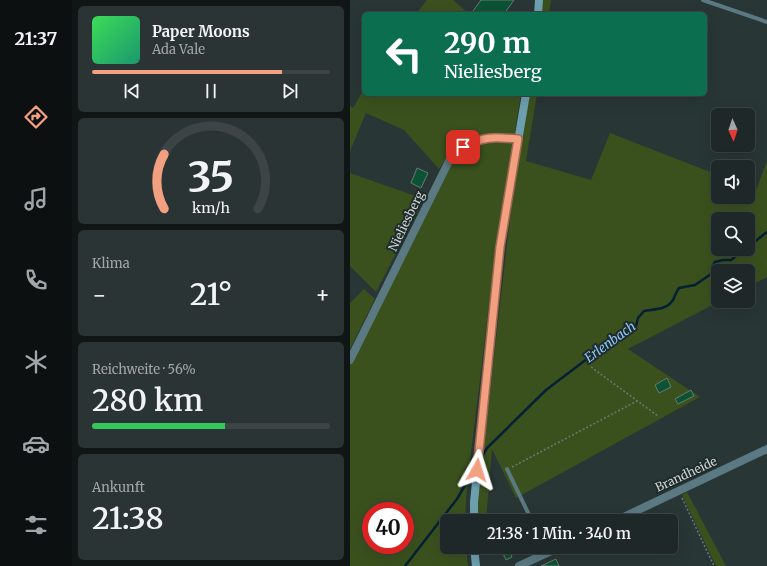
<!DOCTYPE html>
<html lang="de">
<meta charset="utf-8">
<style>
:root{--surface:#1e2828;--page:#2b3434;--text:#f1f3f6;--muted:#a1a6a8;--line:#3c4445;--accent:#f2a07f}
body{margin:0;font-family:Merriweather,serif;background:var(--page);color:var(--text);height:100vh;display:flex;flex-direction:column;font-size:15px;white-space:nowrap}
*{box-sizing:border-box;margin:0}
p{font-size:13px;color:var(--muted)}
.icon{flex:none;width:22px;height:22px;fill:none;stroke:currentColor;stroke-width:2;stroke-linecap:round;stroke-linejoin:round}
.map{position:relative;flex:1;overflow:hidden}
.panel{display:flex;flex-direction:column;gap:6px;padding:6px;background:#101616;width:278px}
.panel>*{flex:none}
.guide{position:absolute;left:12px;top:12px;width:345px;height:84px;border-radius:6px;box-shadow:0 4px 16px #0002,0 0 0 1px var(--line);background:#0b6e4f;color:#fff;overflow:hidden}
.needle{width:26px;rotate:177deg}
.fabs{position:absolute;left:361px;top:108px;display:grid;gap:8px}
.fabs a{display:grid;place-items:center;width:44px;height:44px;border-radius:6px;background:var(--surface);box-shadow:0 4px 16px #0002,0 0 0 1px var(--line);font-size:20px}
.speed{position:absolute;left:12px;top:502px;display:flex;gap:8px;font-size:20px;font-weight:700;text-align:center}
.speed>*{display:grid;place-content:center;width:52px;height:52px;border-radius:50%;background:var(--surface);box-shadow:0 4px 16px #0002,0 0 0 1px var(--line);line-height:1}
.speed .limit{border:6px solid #d22;background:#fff;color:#111}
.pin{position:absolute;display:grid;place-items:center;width:34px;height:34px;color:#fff;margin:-17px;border-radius:8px;box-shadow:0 2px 6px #0006}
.me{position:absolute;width:44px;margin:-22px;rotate:6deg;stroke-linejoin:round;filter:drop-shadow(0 0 3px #0008)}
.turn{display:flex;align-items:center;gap:14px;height:84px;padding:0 16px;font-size:18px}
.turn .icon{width:52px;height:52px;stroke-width:2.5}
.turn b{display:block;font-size:28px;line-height:34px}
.big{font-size:30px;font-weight:600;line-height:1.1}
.panel .card{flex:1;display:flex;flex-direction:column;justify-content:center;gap:6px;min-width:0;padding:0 14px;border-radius:6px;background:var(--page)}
.panel .dial{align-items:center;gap:0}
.dial svg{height:104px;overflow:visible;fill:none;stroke:var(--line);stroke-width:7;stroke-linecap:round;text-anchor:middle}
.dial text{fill:var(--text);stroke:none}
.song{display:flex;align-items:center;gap:12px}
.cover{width:48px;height:48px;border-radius:6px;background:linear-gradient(135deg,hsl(130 70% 55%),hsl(160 70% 35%))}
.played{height:4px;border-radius:2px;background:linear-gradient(90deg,var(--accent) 80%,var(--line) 80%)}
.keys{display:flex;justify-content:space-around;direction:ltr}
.heat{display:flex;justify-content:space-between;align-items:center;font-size:22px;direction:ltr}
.charge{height:6px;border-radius:3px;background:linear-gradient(90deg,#34c759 56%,var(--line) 0)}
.trip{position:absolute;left:90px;top:514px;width:238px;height:40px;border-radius:6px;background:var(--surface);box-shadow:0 4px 16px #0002,0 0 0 1px var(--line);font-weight:600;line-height:40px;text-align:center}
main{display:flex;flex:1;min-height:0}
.tabs{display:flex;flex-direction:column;width:72px;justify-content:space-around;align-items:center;background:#0c1010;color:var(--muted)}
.tabs .icon{width:28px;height:28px}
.tabs .selected{color:var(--accent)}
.tabs b{font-size:18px;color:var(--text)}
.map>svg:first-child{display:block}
</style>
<main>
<nav class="tabs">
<b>21:37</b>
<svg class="icon selected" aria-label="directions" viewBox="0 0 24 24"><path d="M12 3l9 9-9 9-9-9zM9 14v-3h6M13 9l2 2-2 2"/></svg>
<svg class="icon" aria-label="music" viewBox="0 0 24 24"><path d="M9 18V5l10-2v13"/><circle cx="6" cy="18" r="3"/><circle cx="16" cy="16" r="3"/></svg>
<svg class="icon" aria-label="phone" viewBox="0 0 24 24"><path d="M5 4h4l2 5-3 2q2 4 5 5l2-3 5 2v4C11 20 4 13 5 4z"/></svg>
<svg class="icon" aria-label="climate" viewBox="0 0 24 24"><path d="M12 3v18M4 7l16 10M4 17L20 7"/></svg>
<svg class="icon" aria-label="car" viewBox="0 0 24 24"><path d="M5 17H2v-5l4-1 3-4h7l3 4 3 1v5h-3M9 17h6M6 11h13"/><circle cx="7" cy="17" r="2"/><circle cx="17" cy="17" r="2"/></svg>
<svg class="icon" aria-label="filters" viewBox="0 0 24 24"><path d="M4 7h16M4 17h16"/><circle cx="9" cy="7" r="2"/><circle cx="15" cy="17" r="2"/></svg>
</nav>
<section class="panel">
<div class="card">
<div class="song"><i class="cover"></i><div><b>Paper Moons</b><p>Ada Vale</p></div></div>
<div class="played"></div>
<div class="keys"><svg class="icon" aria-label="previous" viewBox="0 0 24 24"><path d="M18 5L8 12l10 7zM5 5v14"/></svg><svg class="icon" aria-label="pause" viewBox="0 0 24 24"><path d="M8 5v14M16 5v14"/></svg><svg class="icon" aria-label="next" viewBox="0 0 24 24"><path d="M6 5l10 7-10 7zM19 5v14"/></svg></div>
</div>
<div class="card dial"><svg viewBox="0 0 100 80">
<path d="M14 69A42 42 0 1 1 86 69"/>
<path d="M14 69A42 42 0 0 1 14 27" stroke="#f2a07f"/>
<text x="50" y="56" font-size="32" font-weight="700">35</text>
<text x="50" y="72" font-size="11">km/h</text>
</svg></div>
<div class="card"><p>Klima</p>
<div class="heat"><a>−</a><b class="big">21°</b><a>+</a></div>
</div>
<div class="card"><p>Reichweite · 56%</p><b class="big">280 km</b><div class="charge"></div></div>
<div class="card"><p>Ankunft</p><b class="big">21:38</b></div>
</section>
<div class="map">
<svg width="417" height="566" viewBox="0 0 417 566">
<rect width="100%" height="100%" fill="#283635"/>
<g fill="#3a511e" fill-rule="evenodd">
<polygon points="77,0 103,0 119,14 66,14"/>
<polygon points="193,0 201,0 199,14 191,14"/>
<path d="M14,89V94H171L146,247L117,486L115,521H97V547H116L118,566H0V352L103,159L114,149L144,134C116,138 105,146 89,169L54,130L16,113L0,151V106L3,108ZM21,511H55V545H21Z"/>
<path d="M179,94H187L176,161L241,180L260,133L368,175V197H398V187L406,190L417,161V277L398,287V271H368V301H370L278,349L350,397L166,498L142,449L136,521H127L128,497L160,218ZM368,219H398V249H368Z"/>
<polygon points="0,173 74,199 26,292 0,266"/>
<polygon points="14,289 25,299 0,349 0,303"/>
<polygon points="337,492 376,566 366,566 332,495"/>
</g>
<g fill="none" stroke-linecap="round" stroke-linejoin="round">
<g stroke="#052035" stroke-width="2.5">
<polyline points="398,247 417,232"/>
<path d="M131,458L137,448L196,390L262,340L286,326L288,318L294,311C304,309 317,310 323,300C325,296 326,292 329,288L345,285L361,274L362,267L365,262L373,260H381L395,249"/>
<polyline points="55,566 107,499 118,480"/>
</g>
</g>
<g fill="#0b5334" stroke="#6c7871">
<polygon points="131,0 164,0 154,14 127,14 123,11"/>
<polygon points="67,168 78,173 71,188 61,183"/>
<polygon points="317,378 321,387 309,393 305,385"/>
<polygon points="341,390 344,396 328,404 325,399"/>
<polygon points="150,547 177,547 161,555 162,557 156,560"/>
<polygon points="206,559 209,566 191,566"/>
</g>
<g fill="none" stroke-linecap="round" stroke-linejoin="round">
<g stroke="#6b7776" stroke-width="1.5" stroke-dasharray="2 2" stroke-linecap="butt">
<polyline points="241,367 308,416"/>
<polyline points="162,467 287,401"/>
<polyline points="332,498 364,566"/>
</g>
<g stroke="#5a7982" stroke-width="4">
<polyline points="353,0 417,22"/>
<polyline points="157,469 182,521"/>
</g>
<g stroke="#5a7982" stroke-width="8">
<path d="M0,360L101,157C125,137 137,136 168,139"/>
<polyline points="265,521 417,449"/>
<polyline points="169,566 210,547"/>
</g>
<g stroke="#6da0ae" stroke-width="8">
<polyline points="188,14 189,0"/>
<polyline points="124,521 124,502 150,247 176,94"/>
<polyline points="124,547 126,566"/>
</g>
</g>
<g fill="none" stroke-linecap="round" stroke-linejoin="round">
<defs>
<path id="route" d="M113,147C135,136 143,137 168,139L150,247L127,470"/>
</defs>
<use href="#route" stroke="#9d6853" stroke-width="10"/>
<use href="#route" stroke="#f2a07f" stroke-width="7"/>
</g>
<g text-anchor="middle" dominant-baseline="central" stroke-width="4" stroke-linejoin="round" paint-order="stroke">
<g font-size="12" fill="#ccd4d3" stroke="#1f2c2b">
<text transform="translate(56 221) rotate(-64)">Nieliesberg</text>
<text transform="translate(336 474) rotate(-25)">Brandheide</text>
</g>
<g font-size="13" font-style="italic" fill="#8dc6f8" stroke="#1f2c2b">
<text transform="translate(260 342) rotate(-36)">Erlenbach</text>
</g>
</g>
</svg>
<div class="fabs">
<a><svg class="needle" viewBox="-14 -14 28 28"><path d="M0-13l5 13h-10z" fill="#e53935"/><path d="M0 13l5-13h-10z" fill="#a1a6a8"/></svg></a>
<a><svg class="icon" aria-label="sound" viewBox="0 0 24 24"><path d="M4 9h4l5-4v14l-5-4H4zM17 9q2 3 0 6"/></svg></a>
<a><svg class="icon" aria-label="search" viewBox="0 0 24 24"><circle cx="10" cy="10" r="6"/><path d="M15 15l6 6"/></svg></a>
<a><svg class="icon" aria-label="layers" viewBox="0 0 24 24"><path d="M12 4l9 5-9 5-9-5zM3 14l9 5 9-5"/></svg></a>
</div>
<div class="speed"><div class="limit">40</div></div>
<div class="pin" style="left:113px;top:147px;background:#d93025"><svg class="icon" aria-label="arrive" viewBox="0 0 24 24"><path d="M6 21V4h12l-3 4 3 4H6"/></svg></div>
<svg class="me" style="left:127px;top:470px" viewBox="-20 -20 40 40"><path d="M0-17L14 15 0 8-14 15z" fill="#f2a07f" stroke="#fff" stroke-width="4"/></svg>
<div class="trip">21:38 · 1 Min. · 340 m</div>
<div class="guide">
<div class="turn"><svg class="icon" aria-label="left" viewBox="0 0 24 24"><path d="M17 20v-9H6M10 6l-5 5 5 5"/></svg><div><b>290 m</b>Nieliesberg</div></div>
</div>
</div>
</main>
